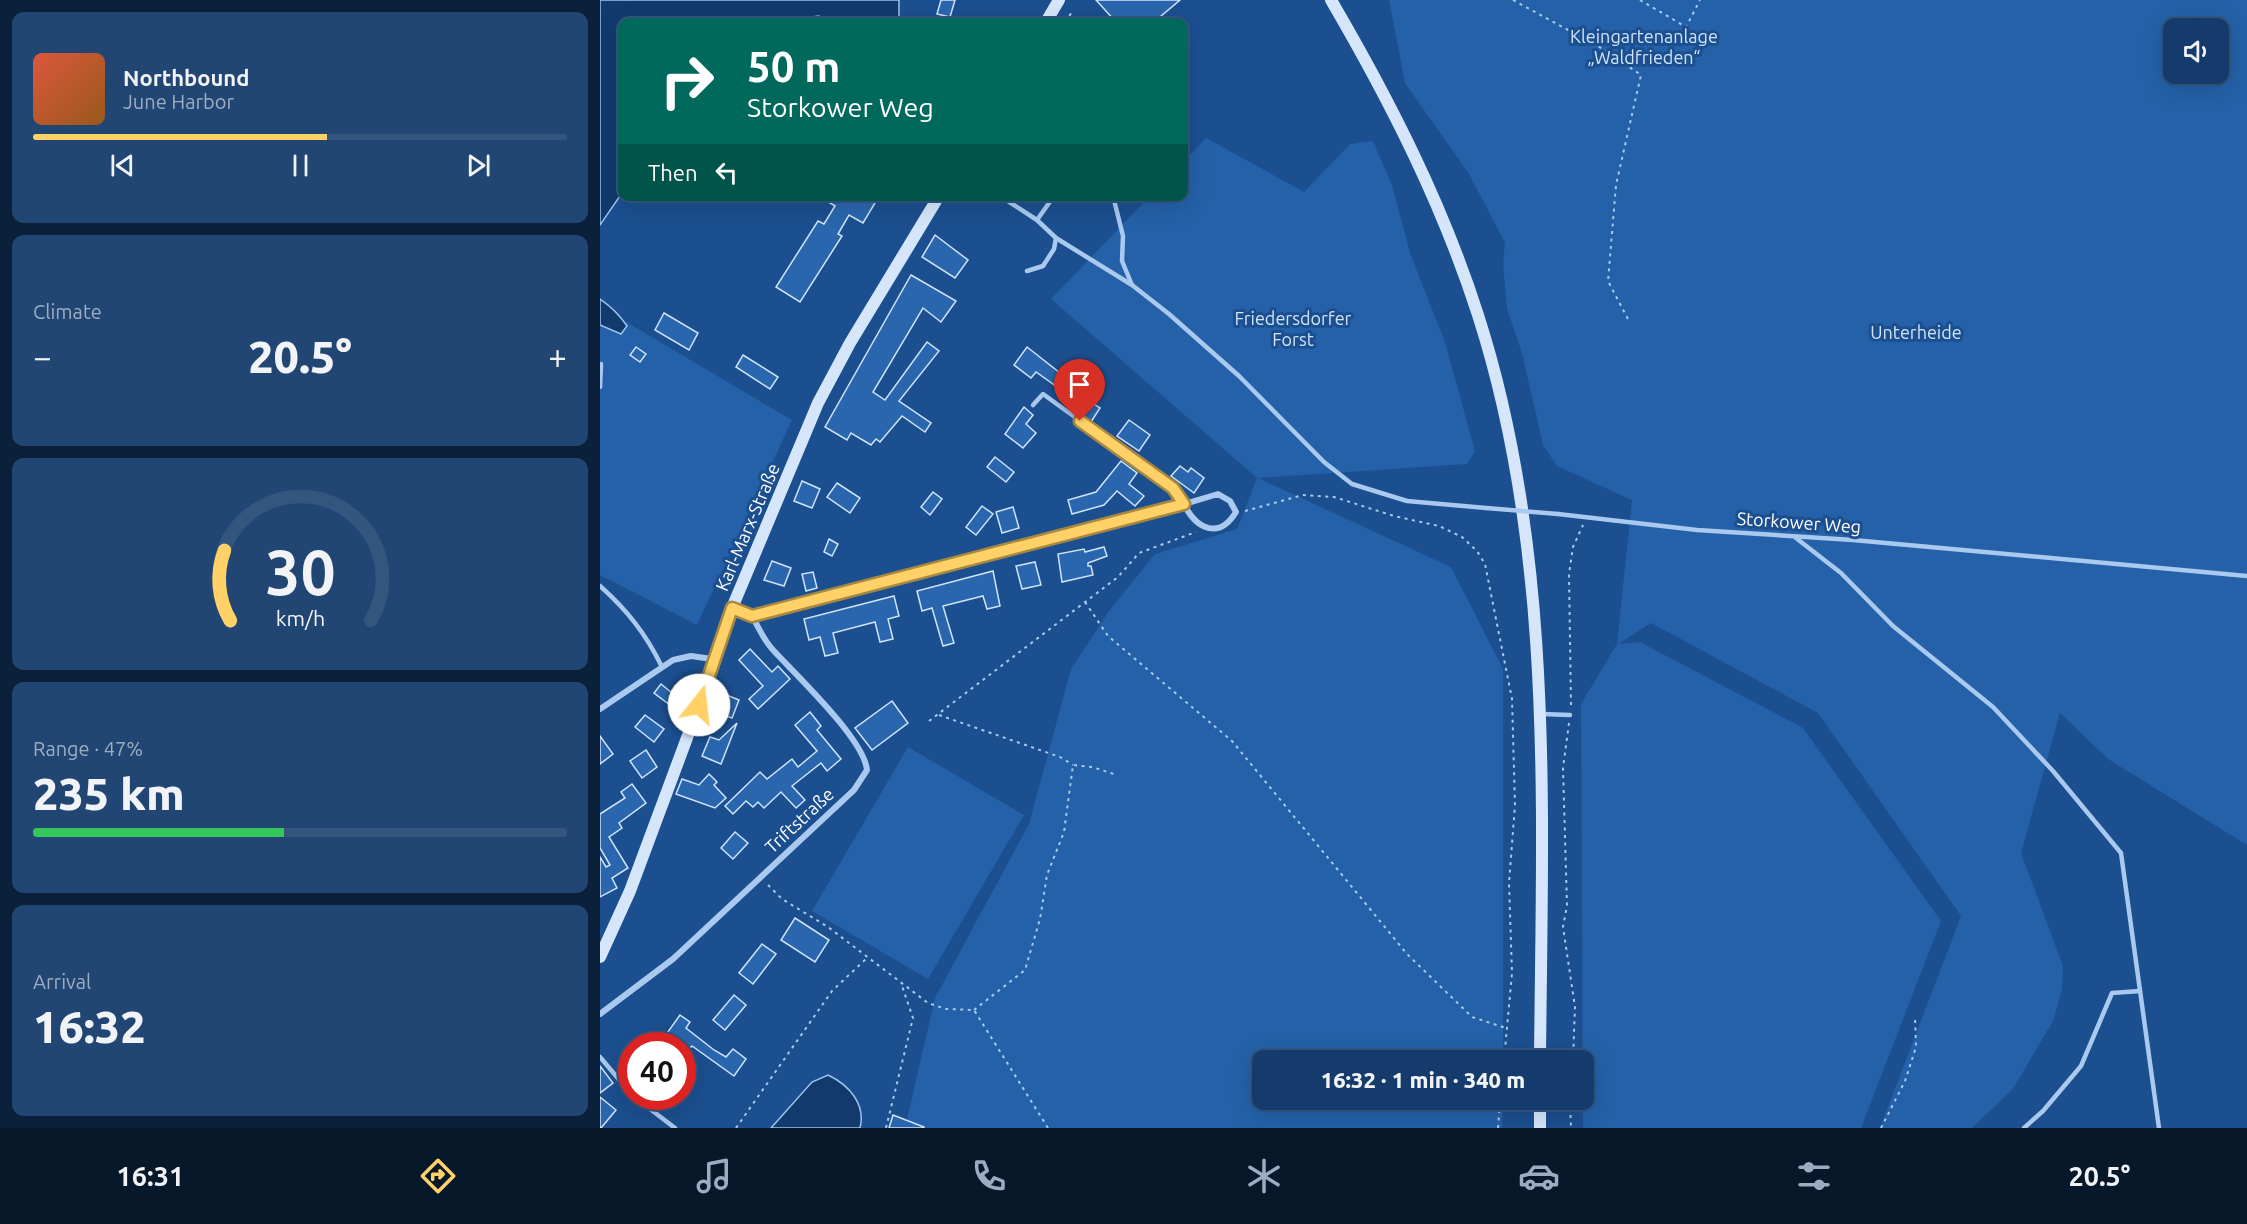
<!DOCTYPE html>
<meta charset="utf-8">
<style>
:root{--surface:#143b6b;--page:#214673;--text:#f1f3f6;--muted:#9dadc1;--line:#33557e;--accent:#ffd166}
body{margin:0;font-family:Ubuntu,sans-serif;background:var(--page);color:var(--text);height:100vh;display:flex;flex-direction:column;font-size:22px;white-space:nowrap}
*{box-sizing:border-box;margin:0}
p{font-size:20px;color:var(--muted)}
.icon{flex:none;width:33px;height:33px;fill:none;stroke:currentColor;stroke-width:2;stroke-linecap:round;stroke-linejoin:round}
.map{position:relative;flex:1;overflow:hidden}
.side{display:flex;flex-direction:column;gap:12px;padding:12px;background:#0b203b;width:600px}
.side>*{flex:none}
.hud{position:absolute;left:18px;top:18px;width:570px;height:183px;border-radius:12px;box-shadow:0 6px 24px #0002,0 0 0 2px var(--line);background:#00695c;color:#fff;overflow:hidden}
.buttons{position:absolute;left:1563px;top:18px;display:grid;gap:12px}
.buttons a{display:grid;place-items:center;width:66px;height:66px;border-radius:12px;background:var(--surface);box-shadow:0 6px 24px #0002,0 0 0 2px var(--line);font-size:30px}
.speed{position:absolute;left:18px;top:1032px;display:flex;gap:12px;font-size:30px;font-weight:700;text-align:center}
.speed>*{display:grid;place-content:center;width:78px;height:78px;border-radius:50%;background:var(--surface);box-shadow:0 6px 24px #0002,0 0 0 2px var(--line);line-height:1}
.speed .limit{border:9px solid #d22;background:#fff;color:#111}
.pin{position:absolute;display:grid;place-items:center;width:51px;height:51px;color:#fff;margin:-62px -26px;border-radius:50% 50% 50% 0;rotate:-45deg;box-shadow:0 0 6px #0007}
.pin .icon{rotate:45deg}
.me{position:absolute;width:66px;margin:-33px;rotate:16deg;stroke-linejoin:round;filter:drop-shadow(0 0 4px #0008)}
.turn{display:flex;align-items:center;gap:21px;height:126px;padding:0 30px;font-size:27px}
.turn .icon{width:78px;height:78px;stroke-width:2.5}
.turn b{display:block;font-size:42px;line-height:51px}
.then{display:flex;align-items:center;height:57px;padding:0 30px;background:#0003;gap:12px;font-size:22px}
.big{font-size:45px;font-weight:800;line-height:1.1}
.side .widget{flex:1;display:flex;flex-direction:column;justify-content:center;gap:9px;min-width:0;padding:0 21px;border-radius:12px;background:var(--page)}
.side .dial{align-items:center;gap:0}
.dial svg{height:156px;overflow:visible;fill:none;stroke:var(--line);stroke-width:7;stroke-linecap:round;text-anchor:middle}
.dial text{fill:var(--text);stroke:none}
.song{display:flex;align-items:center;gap:18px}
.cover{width:72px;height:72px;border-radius:9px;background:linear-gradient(135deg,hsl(10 70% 55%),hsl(30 70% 35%))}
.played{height:6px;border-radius:3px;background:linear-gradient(90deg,var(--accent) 55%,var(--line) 55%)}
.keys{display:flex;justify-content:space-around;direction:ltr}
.heat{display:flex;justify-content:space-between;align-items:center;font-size:33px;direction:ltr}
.charge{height:9px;border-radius:4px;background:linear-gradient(90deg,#34c759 47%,var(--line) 0)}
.trip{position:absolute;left:652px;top:1050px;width:342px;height:60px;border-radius:12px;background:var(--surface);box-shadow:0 6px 24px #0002,0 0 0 2px var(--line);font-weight:800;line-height:60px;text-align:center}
.dock{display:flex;height:96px;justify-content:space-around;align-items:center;background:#08182b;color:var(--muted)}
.dock .icon{width:42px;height:42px}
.dock .active{color:var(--accent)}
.dock b{font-size:27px;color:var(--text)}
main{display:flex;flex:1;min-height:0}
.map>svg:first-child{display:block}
</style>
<main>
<section class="side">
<div class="widget">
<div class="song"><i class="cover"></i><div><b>Northbound</b><p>June Harbor</p></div></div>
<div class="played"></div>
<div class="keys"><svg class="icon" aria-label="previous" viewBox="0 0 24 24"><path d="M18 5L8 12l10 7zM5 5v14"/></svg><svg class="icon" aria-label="pause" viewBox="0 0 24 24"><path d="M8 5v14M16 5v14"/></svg><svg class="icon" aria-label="next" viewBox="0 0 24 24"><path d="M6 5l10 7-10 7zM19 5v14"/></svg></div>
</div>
<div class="widget"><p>Climate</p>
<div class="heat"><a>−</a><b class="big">20.5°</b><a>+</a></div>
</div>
<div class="widget dial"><svg viewBox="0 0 100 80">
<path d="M14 69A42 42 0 1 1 86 69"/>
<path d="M14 69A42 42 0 0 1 11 33" stroke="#ffd166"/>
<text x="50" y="56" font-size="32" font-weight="700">30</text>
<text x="50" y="72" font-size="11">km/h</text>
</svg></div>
<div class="widget"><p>Range · 47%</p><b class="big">235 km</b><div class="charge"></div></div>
<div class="widget"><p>Arrival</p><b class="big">16:32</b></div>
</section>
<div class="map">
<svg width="1647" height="1128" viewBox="0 0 1647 1128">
<rect width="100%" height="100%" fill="#1b4f8f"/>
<g fill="#2461a8" fill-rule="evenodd">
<path d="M789,0H1647V845L1508,759L1460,713L1421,853L1463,966L1462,990L1453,1021L1413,1089L1372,1128H1280L1361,916L1218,713L1051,623L1018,644L1040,642L1203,728L1341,921L1261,1128H983L981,704L1017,644L1032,500L957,466L943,445L922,353L907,309L903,264L905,243L869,174L805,83ZM1574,28H1618V74H1574Z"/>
<polygon points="606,138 704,192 750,144 773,141 792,185 810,253 845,342 875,451 867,464 658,478 851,567 903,669 903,1060 663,1060 663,1100 903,1100 902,1128 305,1128 335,998 429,824 471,669 509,611 555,554 637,529 657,478 451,299 549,197 584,196 584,161"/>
<polygon points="23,320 192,420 97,625 0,575 0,325 15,331 27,326"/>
<polygon points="308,747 424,815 328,979 212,911"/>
</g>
<g fill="#123a6d" stroke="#9cc4f0" stroke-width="1.5">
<polygon points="0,0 299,0 299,22 227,22 219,16 203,18 197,22 22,22 22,193 0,225"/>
<path d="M0,299C12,307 19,314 27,326L21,334L0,325Z"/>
<path d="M228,1075C249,1085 266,1104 260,1128H171L212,1082Z"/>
</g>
<g fill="#2a66ad" stroke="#cfe3fa" stroke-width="1.5">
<polygon points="341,0 355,0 350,17 337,14"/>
<polygon points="496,0 580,0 554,22 516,22"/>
<polygon points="219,196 265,196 275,203 263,223 249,215 238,234 242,236 200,302 176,287 218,221 224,224 235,206"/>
<polygon points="335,235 368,260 355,278 322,257"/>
<polygon points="311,275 356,301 341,322 323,308 273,392 285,400 327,342 339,351 299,401 331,423 325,432 302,416 280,442 276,439 271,445 251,433 247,440 225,427"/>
<polygon points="64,313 98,333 89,350 55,330"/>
<polygon points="36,347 46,354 40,362 30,355"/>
<polygon points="427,347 474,384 467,394 436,372 431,378 414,365"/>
<polygon points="143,355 178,377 170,389 136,367"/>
<polygon points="491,402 500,408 491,422 482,416"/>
<polygon points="424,407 433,415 426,424 436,433 423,448 405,434"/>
<polygon points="529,420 550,435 539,451 517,436"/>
<polygon points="395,457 414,472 406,482 387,467"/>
<polygon points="521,461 537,473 529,484 544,496 535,506 517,491 504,505 472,514 468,500 496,492"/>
<polygon points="580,466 588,472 591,468 604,478 594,493 571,476"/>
<polygon points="202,481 220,489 212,508 194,501"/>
<polygon points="237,483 260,498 250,513 227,497"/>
<polygon points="333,492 342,499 330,515 321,507"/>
<polygon points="382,506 393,514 376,535 366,527"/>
<polygon points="413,507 419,528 402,533 396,512"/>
<polygon points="229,539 238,544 232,556 224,552"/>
<polygon points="504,547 507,556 488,563 488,566 491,566 493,575 462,582 458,554 484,549 485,552"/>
<polygon points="172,561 191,568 184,586 164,580"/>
<polygon points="435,562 441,585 422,589 416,566"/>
<polygon points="393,571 400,606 387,609 383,596 343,606 354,643 343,646 332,608 322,611 317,591"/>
<polygon points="213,572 217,588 206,591 202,574"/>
<polygon points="294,596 299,616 288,619 293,639 280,642 275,622 233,633 238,653 225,656 220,637 209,640 204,619"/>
<polygon points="150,649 172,672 178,666 190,679 158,709 149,699 163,686 139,660"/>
<polygon points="61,684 77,697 70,705 54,693"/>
<polygon points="119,692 139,700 132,718 112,711"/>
<polygon points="292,701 308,723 272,750 255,728"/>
<polygon points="210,712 221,726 217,730 241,759 227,771 221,763 192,786 205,800 196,808 181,792 164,808 158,802 153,807 146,801 133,814 125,806 160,772 167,779 192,759 198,767 217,751 195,725"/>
<polygon points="45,715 64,729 54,742 35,727"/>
<polygon points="137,723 121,764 102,756 110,737 119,740"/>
<polygon points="0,736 13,754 0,764"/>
<polygon points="46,750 57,767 42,778 30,761"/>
<polygon points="109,774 117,782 114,785 126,798 115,808 76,794 82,779 99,785"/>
<polygon points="32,784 46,803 19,823 22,828 9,837 28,868 12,878 17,888 0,897 0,857 6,867 10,865 0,848 0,814 25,798 21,792"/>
<polygon points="135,832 148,843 133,859 121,848"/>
<polygon points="195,918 229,940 215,962 181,940"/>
<polygon points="162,944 176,954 153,984 139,973"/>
<polygon points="134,995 146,1005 125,1030 113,1020"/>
<polygon points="80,1015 90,1022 86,1028 114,1050 126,1057 133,1049 146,1059 134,1076 92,1046 90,1048 78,1046 65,1036"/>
<polygon points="0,1066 13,1083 0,1093"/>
<polygon points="0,1097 16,1110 1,1128 0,1128"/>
<polygon points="293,1115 324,1127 324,1128 289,1128"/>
</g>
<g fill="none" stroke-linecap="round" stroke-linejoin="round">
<g stroke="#a9c9ee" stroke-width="2" stroke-dasharray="3 4.5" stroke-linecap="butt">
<polyline points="913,0 1003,49 1041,75 1016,185 1008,281 1030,323"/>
<polyline points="1040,0 1086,27 1100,0"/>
<polyline points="465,22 472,12"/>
<polyline points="645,511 703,495 734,497 794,516 839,526 862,537 877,551 885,564 912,699 915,805 909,883 912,973 904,1060"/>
<polyline points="485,602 508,636 632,741 807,954 872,1017 906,1028"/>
<polyline points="971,705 969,574 973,547 983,525"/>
<polyline points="339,715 460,757 473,765"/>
<polyline points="329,721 518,577 539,553 596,532"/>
<polyline points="969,723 963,768 967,906 963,927 975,1007 973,1060"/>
<polyline points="168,885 182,899 228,927 328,1003 346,1009 374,1010 448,1128"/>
<polyline points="374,1010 425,970 440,919 447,875 464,832 473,765 492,767 517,775"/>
<polyline points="970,1100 971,1128"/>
<polyline points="136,1128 232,991 267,958"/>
<polyline points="286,1128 313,1018 301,983"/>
<polyline points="898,1128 900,1100"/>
<polyline points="1281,1128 1305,1081 1316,1047 1315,1016"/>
</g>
<g stroke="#a9c9ee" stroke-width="4.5">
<polyline points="400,196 437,220 456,238 532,285 569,314 639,376 724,462 752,484 807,501 886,508"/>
<polyline points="513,196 523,236 522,261 532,285"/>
<polyline points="437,220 454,196"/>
<polyline points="427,271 443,266 454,249 456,238"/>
<polyline points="0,387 1,364"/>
<polyline points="433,405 443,394 573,488 584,504"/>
<polyline points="958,514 1097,530 1253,540 1647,576"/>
<polyline points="1196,538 1241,573 1293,626 1393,707 1453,771 1521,853 1559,1128"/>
<path d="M0,586C27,610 46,634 62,667"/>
<polyline points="942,714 970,715"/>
<polyline points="0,1057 32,1095"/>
<polyline points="33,1096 75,1128"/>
<polyline points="1424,1128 1443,1111 1481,1066 1512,993 1540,991"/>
</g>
<g stroke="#a9c9ee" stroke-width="6">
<path d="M132,608L152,616L541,517L618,494L630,501L636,512C619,540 596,529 584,504"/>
<polyline points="0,709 73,660 91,656 112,659"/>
<path d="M0,1014L73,959L254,790L267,770C264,739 196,675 174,651C164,641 159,628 152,616"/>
</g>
<g stroke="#d6e6fa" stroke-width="12">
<path d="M731,0C790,101 842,203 878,315C955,554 942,812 940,1060"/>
<polyline points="446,22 459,0"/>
<polyline points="0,957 30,891 97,711 132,608 218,403 250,343 339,196"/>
<polyline points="940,1128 940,1100"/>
</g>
<polyline stroke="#a9c9ee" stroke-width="4.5" points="886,508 958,514"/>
</g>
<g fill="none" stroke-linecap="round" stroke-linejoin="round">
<defs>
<polyline id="route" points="99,705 132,608 152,616 584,504 573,488 480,421"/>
</defs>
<use href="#route" stroke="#a68842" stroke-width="15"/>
<use href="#route" stroke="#ffd166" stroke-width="10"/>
</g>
<g text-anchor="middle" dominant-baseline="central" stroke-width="6" stroke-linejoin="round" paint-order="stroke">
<g font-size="18" fill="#cfe3fa" stroke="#1b4f8f">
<text x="1044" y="36">Kleingartenanlage<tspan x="1044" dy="21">„Waldfrieden“</tspan></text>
<text x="693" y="318">Friedersdorfer<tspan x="693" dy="21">Forst</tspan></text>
<text x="1316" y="332">Unterheide</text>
</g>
<g font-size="18" fill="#fff" stroke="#1b4f8f">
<text transform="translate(1199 522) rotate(4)">Storkower Weg</text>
<text transform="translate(147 527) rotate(-67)">Karl-Marx-Straße</text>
<text transform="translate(199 820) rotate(-43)">Triftstraße</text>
</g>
</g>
</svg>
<div class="buttons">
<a><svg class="icon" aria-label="sound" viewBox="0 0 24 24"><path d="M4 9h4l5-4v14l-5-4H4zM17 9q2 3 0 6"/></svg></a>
</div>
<div class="speed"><div class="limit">40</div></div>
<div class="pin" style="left:480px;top:421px;background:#d93025"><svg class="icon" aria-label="arrive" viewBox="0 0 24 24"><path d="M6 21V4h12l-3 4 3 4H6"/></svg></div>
<svg class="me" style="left:99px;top:705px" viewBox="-20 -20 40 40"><circle r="19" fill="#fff"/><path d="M0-13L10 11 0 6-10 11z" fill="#ffd166"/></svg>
<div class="trip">16:32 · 1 min · 340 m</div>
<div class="hud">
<div class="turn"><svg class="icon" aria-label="right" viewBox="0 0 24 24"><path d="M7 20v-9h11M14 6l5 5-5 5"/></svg><div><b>50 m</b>Storkower Weg</div></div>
<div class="then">Then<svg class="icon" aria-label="left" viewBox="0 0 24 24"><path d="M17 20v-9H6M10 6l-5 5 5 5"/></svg></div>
</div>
</div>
</main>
<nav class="dock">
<b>16:31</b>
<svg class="icon active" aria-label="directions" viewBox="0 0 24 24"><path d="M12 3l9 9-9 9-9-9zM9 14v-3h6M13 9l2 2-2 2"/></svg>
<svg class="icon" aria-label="music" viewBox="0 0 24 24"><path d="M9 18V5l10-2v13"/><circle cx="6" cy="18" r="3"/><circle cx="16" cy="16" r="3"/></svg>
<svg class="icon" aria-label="phone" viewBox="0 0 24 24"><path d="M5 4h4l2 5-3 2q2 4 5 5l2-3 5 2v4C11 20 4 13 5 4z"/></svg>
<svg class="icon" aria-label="climate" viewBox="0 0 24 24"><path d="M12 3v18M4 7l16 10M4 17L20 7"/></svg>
<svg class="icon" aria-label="car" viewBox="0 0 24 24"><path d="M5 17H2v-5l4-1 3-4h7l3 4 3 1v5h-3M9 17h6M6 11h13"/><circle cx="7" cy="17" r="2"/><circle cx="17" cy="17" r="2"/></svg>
<svg class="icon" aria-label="filters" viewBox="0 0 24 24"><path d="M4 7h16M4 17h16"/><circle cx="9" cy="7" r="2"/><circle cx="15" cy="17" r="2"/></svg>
<b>20.5°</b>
</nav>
